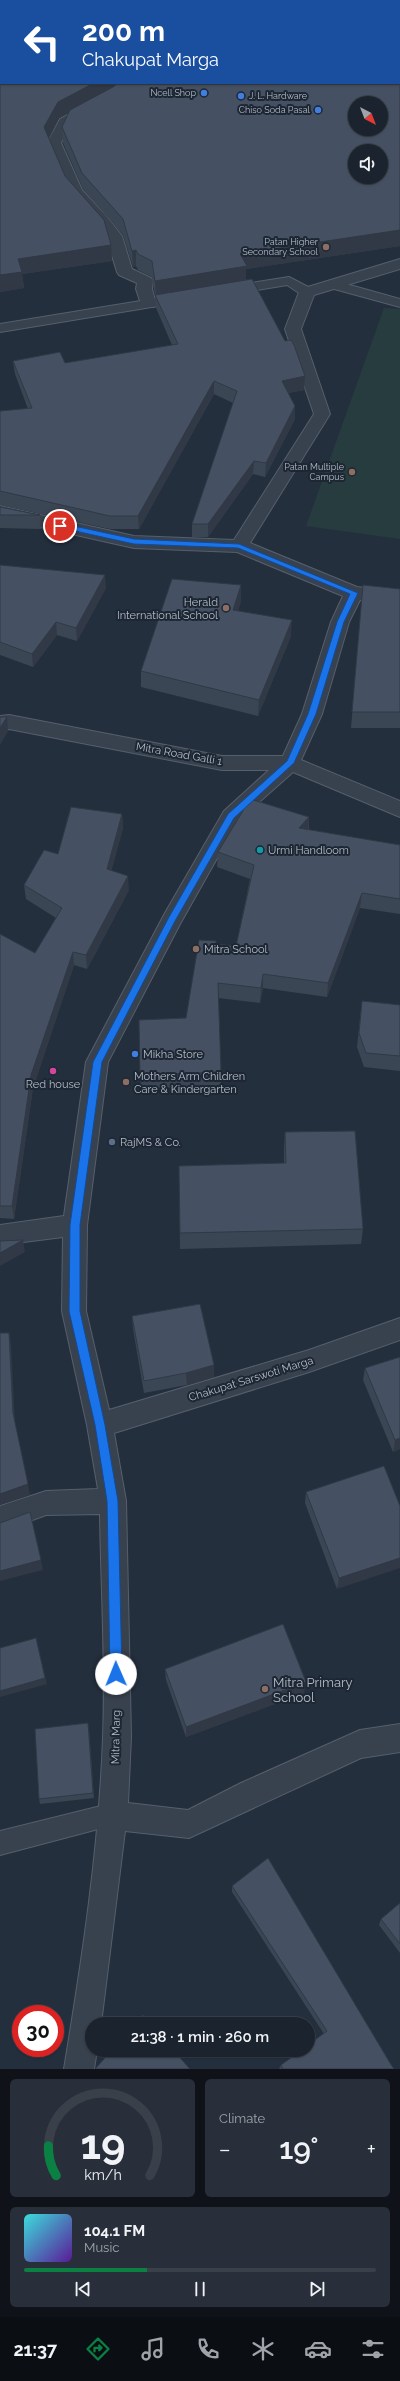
<!DOCTYPE html>
<meta charset="utf-8">
<style>
:root{--surface:#1b232e;--page:#282f3a;--text:#f1f3f6;--muted:#a0a4aa;--line:#39404a;--accent:#0b8043}
body{margin:0;font-family:Raleway,sans-serif;background:var(--page);color:var(--text);height:100vh;display:flex;flex-direction:column;font-size:15px;white-space:nowrap}
*{box-sizing:border-box;margin:0}
p{font-size:13px;color:var(--muted)}
.icon{flex:none;width:22px;height:22px;fill:none;stroke:currentColor;stroke-width:2;stroke-linecap:round;stroke-linejoin:round}
.map{position:relative;height:2069px;overflow:hidden}
.drawer{display:flex;flex-direction:column;gap:10px;padding:10px;background:#0f1319;flex:1}
.drawer>*{flex:none}
.banner{position:absolute;left:0px;top:0px;width:400px;height:84px;box-shadow:0 1px 3px #0004,0 0 0 1px var(--line);background:#1a4fa0;color:#fff;overflow:hidden}
.needle{width:26px;rotate:138deg}
.controls{position:absolute;left:348px;top:96px;display:grid;gap:8px}
.controls a{display:grid;place-items:center;width:40px;height:40px;border-radius:50%;background:var(--surface);box-shadow:0 1px 3px #0004,0 0 0 1px var(--line);font-size:20px}
.speed{position:absolute;left:12px;top:2005px;display:flex;gap:8px;font-size:20px;font-weight:700;text-align:center}
.speed>*{display:grid;place-content:center;width:52px;height:52px;border-radius:50%;background:var(--surface);box-shadow:0 1px 3px #0004,0 0 0 1px var(--line);line-height:1}
.speed .limit{border:6px solid #d22;background:#fff;color:#111}
.pin{position:absolute;display:grid;place-items:center;width:34px;height:34px;color:#fff;margin:-17px;border:2px solid #fff;border-radius:50%;box-shadow:0 1px 4px #0007}
.me{position:absolute;width:44px;margin:-22px;rotate:359deg;stroke-linejoin:round;filter:drop-shadow(0 0 3px #0008)}
.turn{display:flex;align-items:center;gap:14px;height:84px;padding:0 16px;font-size:18px}
.turn .icon{width:52px;height:52px;stroke-width:2.5}
.turn b{display:block;font-size:28px;line-height:34px}
.big{font-size:30px;font-weight:600;line-height:1.1}
.drawer .tile{flex:1;display:flex;flex-direction:column;justify-content:center;gap:6px;min-width:0;padding:0 14px;border-radius:6px;background:var(--page)}
.drawer .dial{align-items:center;gap:0}
.dial svg{height:104px;overflow:visible;fill:none;stroke:var(--line);stroke-width:7;stroke-linecap:round;text-anchor:middle}
.dial text{fill:var(--text);stroke:none}
.song{display:flex;align-items:center;gap:12px}
.cover{width:48px;height:48px;border-radius:6px;background:linear-gradient(135deg,hsl(180 70% 55%),hsl(270 70% 35%))}
.played{height:4px;border-radius:2px;background:linear-gradient(90deg,var(--accent) 35%,var(--line) 35%)}
.keys{display:flex;justify-content:space-around;direction:ltr}
.heat{display:flex;justify-content:space-between;align-items:center;font-size:22px;direction:ltr}
.drawer .tiles{flex:1;display:grid;gap:10px;grid-template-columns:1fr 1fr}
.tile:last-child{grid-column:span 2}
.trip{position:absolute;left:85px;top:2017px;width:230px;height:40px;border-radius:20px;background:var(--surface);box-shadow:0 1px 3px #0004,0 0 0 1px var(--line);font-weight:600;line-height:40px;text-align:center}
.tabs{display:flex;height:64px;justify-content:space-around;align-items:center;background:#0b0e12;color:var(--muted)}
.tabs .icon{width:28px;height:28px}
.tabs .active{color:var(--accent)}
.tabs b{font-size:18px;color:var(--text)}
.map>svg:first-child{display:block}
</style>
<div class="map">
<svg width="400" height="2069" viewBox="0 0 400 2069">
<rect width="100%" height="100%" fill="#242f3e"/>
<polygon fill="#263c3f" points="384,308 400,309 400,539 306,526"/>
<g fill="none" stroke-linecap="round" stroke-linejoin="round">
<defs>
<g id="lane">
<polygon points="289,277 312,289 314,292 312,295 302,295 287,285 232,294 225,290 232,286"/>
<polygon points="332,280 400,299 400,307 327,287 326,284"/>
<polygon points="165,297 172,301 170,304 0,332 0,324"/>
<polygon points="113,1803 121,1807 125,1815 121,1823 0,1855 0,1831"/>
</g>
<g id="street">
<polygon points="120,83 135,83 113,102 70,125 61,143 82,190 107,217 122,236 132,269 151,278 153,281 152,289 156,304 154,307 142,307 136,289 137,283 119,275 117,272 106,236 67,192 47,143 60,119 98,99"/>
<path d="M400,259V269L314,295L301,329L330,414L250,543L357,587L400,592V604L360,600L349,622L322,714L301,760L400,801V817L293,772L238,821L180,924L108,1062L87,1225L86,1311L109,1410L309,1350L400,1318V1340L309,1372L114,1433L126,1501L131,1737L128,1803L188,1810L241,1783L360,1730L400,1724V1752L361,1758L189,1838L125,1831L101,2024H92V2050H97L94,2069H64C82,1960 99,1849 103,1738C106,1664 101,1588 100,1514L46,1515L0,1532V1506L46,1491L98,1489L87,1425L62,1311L63,1237L0,1245V1225L64,1216L86,1062L165,913L224,811L269,770H222L9,729L0,730V716L9,715L222,756H283L302,714L331,622L343,596L237,552L134,548L0,518V506L134,536L234,540L314,414L285,329L299,292L301,289Z"/>
</g>
</defs>
<use href="#lane" stroke="#565f6c" stroke-width="2"/>
<use href="#street" stroke="#565f6c" stroke-width="2"/>
<use href="#lane" fill="#38414e" fill-rule="evenodd"/>
<use href="#street" fill="#38414e" fill-rule="evenodd"/>
</g>
<g fill="#3b4654" fill-rule="evenodd">
<path d="M0,0H400V246L246,269V280L305,376L304,390L288,393L295,419L265,477L253,474L208,537H192V524L233,403L214,394L139,529H110L0,505V411L28,409L15,374L13,361L65,363L172,345L156,308L155,295L152,277L138,270L136,266L133,267L123,235L83,189L63,143L62,127L69,113L59,118L49,138L65,176L111,245L112,261L22,274L24,288L0,292ZM1,1L399,83L108,90Z"/>
<polygon points="0,507 40,515 41,529 0,528"/>
<polygon points="0,565 106,588 77,641 57,635 33,667 0,655"/>
<polygon points="363,585 400,589 400,728 351,728"/>
<polygon points="241,601 238,611 291,636 258,716 141,687 141,671"/>
<polygon points="122,814 123,828 111,871 129,890 87,969 74,965 33,1088 14,1219 0,1218 0,934 35,953 56,918 26,899 24,885 58,854"/>
<polygon points="309,817 309,830 400,845 400,914 360,908 327,997 263,988 260,1003 218,998 221,1072 221,1086 141,1089 140,1075 186,1018 216,944 236,946 250,879 217,867 218,852"/>
<polygon points="362,1001 400,1005 400,1071 364,1067 357,1047"/>
<polygon points="285,1132 363,1229 361,1244 180,1249 179,1166 284,1163 284,1148"/>
<polygon points="132,1316 214,1377 187,1385 144,1393 133,1329"/>
<polygon points="400,1357 400,1449 393,1452 363,1380 365,1368"/>
<polygon points="384,1466 337,1589 305,1503 306,1492"/>
<polygon points="165,1669 304,1693 186,1737 166,1680"/>
<polygon points="89,1729 94,1798 40,1804 39,1799"/>
<polygon points="232,1886 394,2069 279,2069 281,2065 324,2034 232,1892"/>
<polygon points="400,1903 400,1953 379,1925 381,1919"/>
</g>
<g fill="#303945">
<polygon points="400,64 400,77 399,79 399,65"/>
<polygon points="94,83 118,83 97,98 59,118 46,144 44,127 58,102"/>
<polygon points="400,230 400,246 246,269 246,282 156,296 155,281 240,254"/>
<polygon points="111,245 112,261 22,274 24,288 0,292 0,275 18,259"/>
<polygon points="136,250 136,266 133,267 132,251"/>
<polygon points="305,376 304,390 281,394 282,381"/>
<polygon points="214,381 214,394 139,529 138,516"/>
<polygon points="295,406 295,419 265,477 266,463"/>
<polygon points="254,461 253,474 208,537 208,524"/>
<polygon points="105,575 106,588 77,641 76,628"/>
<polygon points="241,585 241,601 233,626 233,610"/>
<polygon points="292,620 291,636 258,716 259,700"/>
<polygon points="56,622 57,635 33,667 32,654"/>
<polygon points="7,717 8,731 0,745 0,728"/>
<polygon points="122,814 123,828 108,884 107,869"/>
<polygon points="309,817 308,832 299,828"/>
<polygon points="128,876 129,890 87,969 86,955"/>
<polygon points="362,893 360,908 327,997 328,983"/>
<polygon points="73,952 74,965 33,1088 14,1219 12,1206 31,1075"/>
<polygon points="263,974 263,988 260,1003 261,988"/>
<polygon points="23,1240 25,1252 0,1266 0,1253"/>
<polygon points="9,1333 11,1344 15,1424 13,1413"/>
<polygon points="214,1365 214,1377 187,1385 186,1373"/>
<polygon points="400,1438 400,1449 393,1452 395,1440"/>
<polygon points="28,1484 30,1495 0,1505 0,1494"/>
<polygon points="400,1558 400,1568 337,1589 339,1578"/>
<polygon points="41,1560 43,1570 0,1581 0,1571"/>
<polygon points="36,1638 47,1684 0,1697 0,1691"/>
<polygon points="306,1682 304,1693 186,1737 186,1727"/>
<polygon points="88,1723 89,1729 94,1798 93,1793"/>
</g>
<g fill="#455162" stroke="#303945" fill-rule="evenodd">
<polygon points="0,0 400,0 400,64 399,65 399,1 1,1 1,83 94,83 58,102 44,127 65,176 104,220 111,245 18,259 22,272 0,275"/>
<path d="M399,72H400V230L240,254L247,266L155,281L152,261L138,254L136,250L132,251L123,219L82,173L62,127L70,110L113,87L118,83H399ZM355,103H381V129H355ZM355,151H381V177H355Z"/>
<polygon points="252,279 285,341 291,340 294,345 305,376 282,381 295,406 266,463 254,461 208,524 192,524 237,391 214,381 138,516 110,516 0,491 0,411 32,408 13,361 60,352 65,363 178,344 155,295"/>
<polygon points="0,507 40,515 0,515"/>
<polygon points="0,565 105,575 76,628 56,622 32,654 0,642"/>
<polygon points="172,579 241,585 233,610 292,620 259,700 141,671"/>
<polygon points="363,585 400,589 400,712 352,712"/>
<polygon points="0,717 7,717 0,728"/>
<polygon points="250,799 309,817 299,828 400,845 400,899 362,893 328,983 263,974 261,988 218,983 221,1072 140,1075 139,1020 186,1018 199,940 216,941 216,944 236,946 254,865 218,852"/>
<polygon points="71,807 122,814 107,869 128,876 86,955 73,952 31,1075 12,1206 0,1206 0,934 35,953 62,908 24,885 44,850 58,854"/>
<polygon points="362,1001 400,1005 400,1056 366,1053 359,1033"/>
<polygon points="355,1131 363,1229 180,1233 179,1166 286,1163 285,1132"/>
<polygon points="23,1240 0,1253 0,1241"/>
<polygon points="200,1304 214,1365 186,1373 144,1381 132,1316"/>
<polygon points="0,1333 9,1333 13,1413 28,1484 0,1494"/>
<polygon points="400,1357 400,1438 395,1440 365,1368"/>
<polygon points="384,1466 400,1506 400,1558 339,1578 306,1492"/>
<polygon points="30,1512 41,1560 0,1571 0,1523"/>
<polygon points="283,1624 306,1682 186,1727 165,1669"/>
<polygon points="36,1638 45,1678 0,1691 0,1648"/>
<polygon points="88,1723 93,1793 39,1799 35,1729"/>
<polygon points="268,1858 390,2063 394,2069 283,2069 281,2065 302,2050 308,2050 308,2045 327,2031 232,1886"/>
<polygon points="400,1903 400,1944 381,1919"/>
<polygon points="143,2015 151,2024 134,2024"/>
<polygon points="112,2050 173,2050 190,2069 95,2069"/>
</g>
<polygon fill="#1a73e8" stroke="#114b97" points="60,523 134,539 239,544 358,593 344,622 316,714 294,763 234,818 175,921 102,1062 80,1225 80,1311 105,1425 118,1501 122,1674 116,1680 110,1674 107,1501 95,1425 69,1311 70,1225 93,1062 169,917 228,814 287,761 308,714 337,622 350,594 238,548 134,544 57,527 57,524"/>
<g fill="#3f7fe0" stroke="#1d2633" stroke-width="1.5">
<circle cx="204" cy="93" r="4"/>
<circle cx="241" cy="96" r="4"/>
<circle cx="318" cy="110" r="4"/>
<circle cx="135" cy="1054" r="4"/>
</g>
<g fill="#8d6e63" stroke="#1d2633" stroke-width="1.5">
<circle cx="326" cy="247" r="4"/>
<circle cx="352" cy="472" r="4"/>
<circle cx="226" cy="608" r="4"/>
<circle cx="196" cy="949" r="4"/>
<circle cx="126" cy="1082" r="4"/>
<circle cx="265" cy="1689" r="4"/>
</g>
<circle fill="#0f9aa8" stroke="#1d2633" stroke-width="1.5" cx="260" cy="850" r="4"/>
<circle fill="#d1479c" stroke="#1d2633" stroke-width="1.5" cx="53" cy="1071" r="4"/>
<circle fill="#5c6f8a" stroke="#1d2633" stroke-width="1.5" cx="112" cy="1142" r="4"/>
<g text-anchor="middle" dominant-baseline="central" stroke-width="4" stroke-linejoin="round" paint-order="stroke">
<g font-size="9" fill="#b4bcc9" stroke="#1d2633" text-anchor="end">
<text x="196" y="93">Ncell Shop</text>
<text x="249" y="96" text-anchor="start">J. L. Hardware</text>
<text x="310" y="110">Chiso Soda Pasal</text>
<text x="318" y="242">Patan Higher<tspan x="318" dy="10">Secondary School</tspan></text>
<text x="344" y="467">Patan Multiple<tspan x="344" dy="10">Campus</tspan></text>
</g>
<g font-size="11" fill="#b4bcc9" stroke="#1d2633" text-anchor="start">
<text x="218" y="602" text-anchor="end">Herald<tspan x="218" dy="13">International School</tspan></text>
<text x="268" y="850">Urmi Handloom</text>
<text x="204" y="949">Mitra School</text>
<text x="143" y="1054">Mikha Store</text>
<text x="134" y="1076">Mothers Arm Children<tspan x="134" dy="13">Care &amp; Kindergarten</tspan></text>
<text x="53" y="1084" text-anchor="middle">Red house</text>
<text x="120" y="1142">RajMS &amp; Co.</text>
</g>
<g font-size="11" fill="#b4bcc9" stroke="#1d2633">
<text transform="translate(179 754) rotate(10)">Mitra Road Galli 1</text>
<text transform="translate(251 1379) rotate(-17)">Chakupat Sarswoti Marga</text>
<text transform="translate(116 1737) rotate(-89)">Mitra Marg</text>
</g>
<g font-size="13" fill="#b4bcc9" stroke="#1d2633" text-anchor="start">
<text x="273" y="1682">Mitra Primary<tspan x="273" dy="15">School</tspan></text>
</g>
</g>
</svg>
<div class="controls">
<a><svg class="needle" viewBox="-14 -14 28 28"><path d="M0-13l5 13h-10z" fill="#e53935"/><path d="M0 13l5-13h-10z" fill="#a0a4aa"/></svg></a>
<a><svg class="icon" aria-label="sound" viewBox="0 0 24 24"><path d="M4 9h4l5-4v14l-5-4H4zM17 9q2 3 0 6"/></svg></a>
</div>
<div class="speed"><div class="limit">30</div></div>
<div class="pin" style="left:60px;top:526px;background:#d93025"><svg class="icon" aria-label="arrive" viewBox="0 0 24 24"><path d="M6 21V4h12l-3 4 3 4H6"/></svg></div>
<svg class="me" style="left:116px;top:1674px" viewBox="-20 -20 40 40"><circle r="19" fill="#fff"/><path d="M0-13L10 11 0 6-10 11z" fill="#1a73e8"/></svg>
<div class="trip">21:38 · 1 min · 260 m</div>
<div class="banner">
<div class="turn"><svg class="icon" aria-label="left" viewBox="0 0 24 24"><path d="M17 20v-9H6M10 6l-5 5 5 5"/></svg><div><b>200 m</b>Chakupat Marga</div></div>
</div>
</div>
<section class="drawer">
<div class="tiles">
<div class="tile dial"><svg viewBox="0 0 100 80">
<path d="M14 69A42 42 0 1 1 86 69"/>
<path d="M14 69A42 42 0 0 1 8 46" stroke="#0b8043"/>
<text x="50" y="56" font-size="32" font-weight="700">19</text>
<text x="50" y="72" font-size="11">km/h</text>
</svg></div>
<div class="tile"><p>Climate</p>
<div class="heat"><a>−</a><b class="big">19°</b><a>+</a></div>
</div>
<div class="tile">
<div class="song"><i class="cover"></i><div><b>104.1 FM</b><p>Music</p></div></div>
<div class="played"></div>
<div class="keys"><svg class="icon" aria-label="previous" viewBox="0 0 24 24"><path d="M18 5L8 12l10 7zM5 5v14"/></svg><svg class="icon" aria-label="pause" viewBox="0 0 24 24"><path d="M8 5v14M16 5v14"/></svg><svg class="icon" aria-label="next" viewBox="0 0 24 24"><path d="M6 5l10 7-10 7zM19 5v14"/></svg></div>
</div>
</div>
</section>
<nav class="tabs">
<b>21:37</b>
<svg class="icon active" aria-label="directions" viewBox="0 0 24 24"><path d="M12 3l9 9-9 9-9-9zM9 14v-3h6M13 9l2 2-2 2"/></svg>
<svg class="icon" aria-label="music" viewBox="0 0 24 24"><path d="M9 18V5l10-2v13"/><circle cx="6" cy="18" r="3"/><circle cx="16" cy="16" r="3"/></svg>
<svg class="icon" aria-label="phone" viewBox="0 0 24 24"><path d="M5 4h4l2 5-3 2q2 4 5 5l2-3 5 2v4C11 20 4 13 5 4z"/></svg>
<svg class="icon" aria-label="climate" viewBox="0 0 24 24"><path d="M12 3v18M4 7l16 10M4 17L20 7"/></svg>
<svg class="icon" aria-label="car" viewBox="0 0 24 24"><path d="M5 17H2v-5l4-1 3-4h7l3 4 3 1v5h-3M9 17h6M6 11h13"/><circle cx="7" cy="17" r="2"/><circle cx="17" cy="17" r="2"/></svg>
<svg class="icon" aria-label="filters" viewBox="0 0 24 24"><path d="M4 7h16M4 17h16"/><circle cx="9" cy="7" r="2"/><circle cx="15" cy="17" r="2"/></svg>
</nav>
